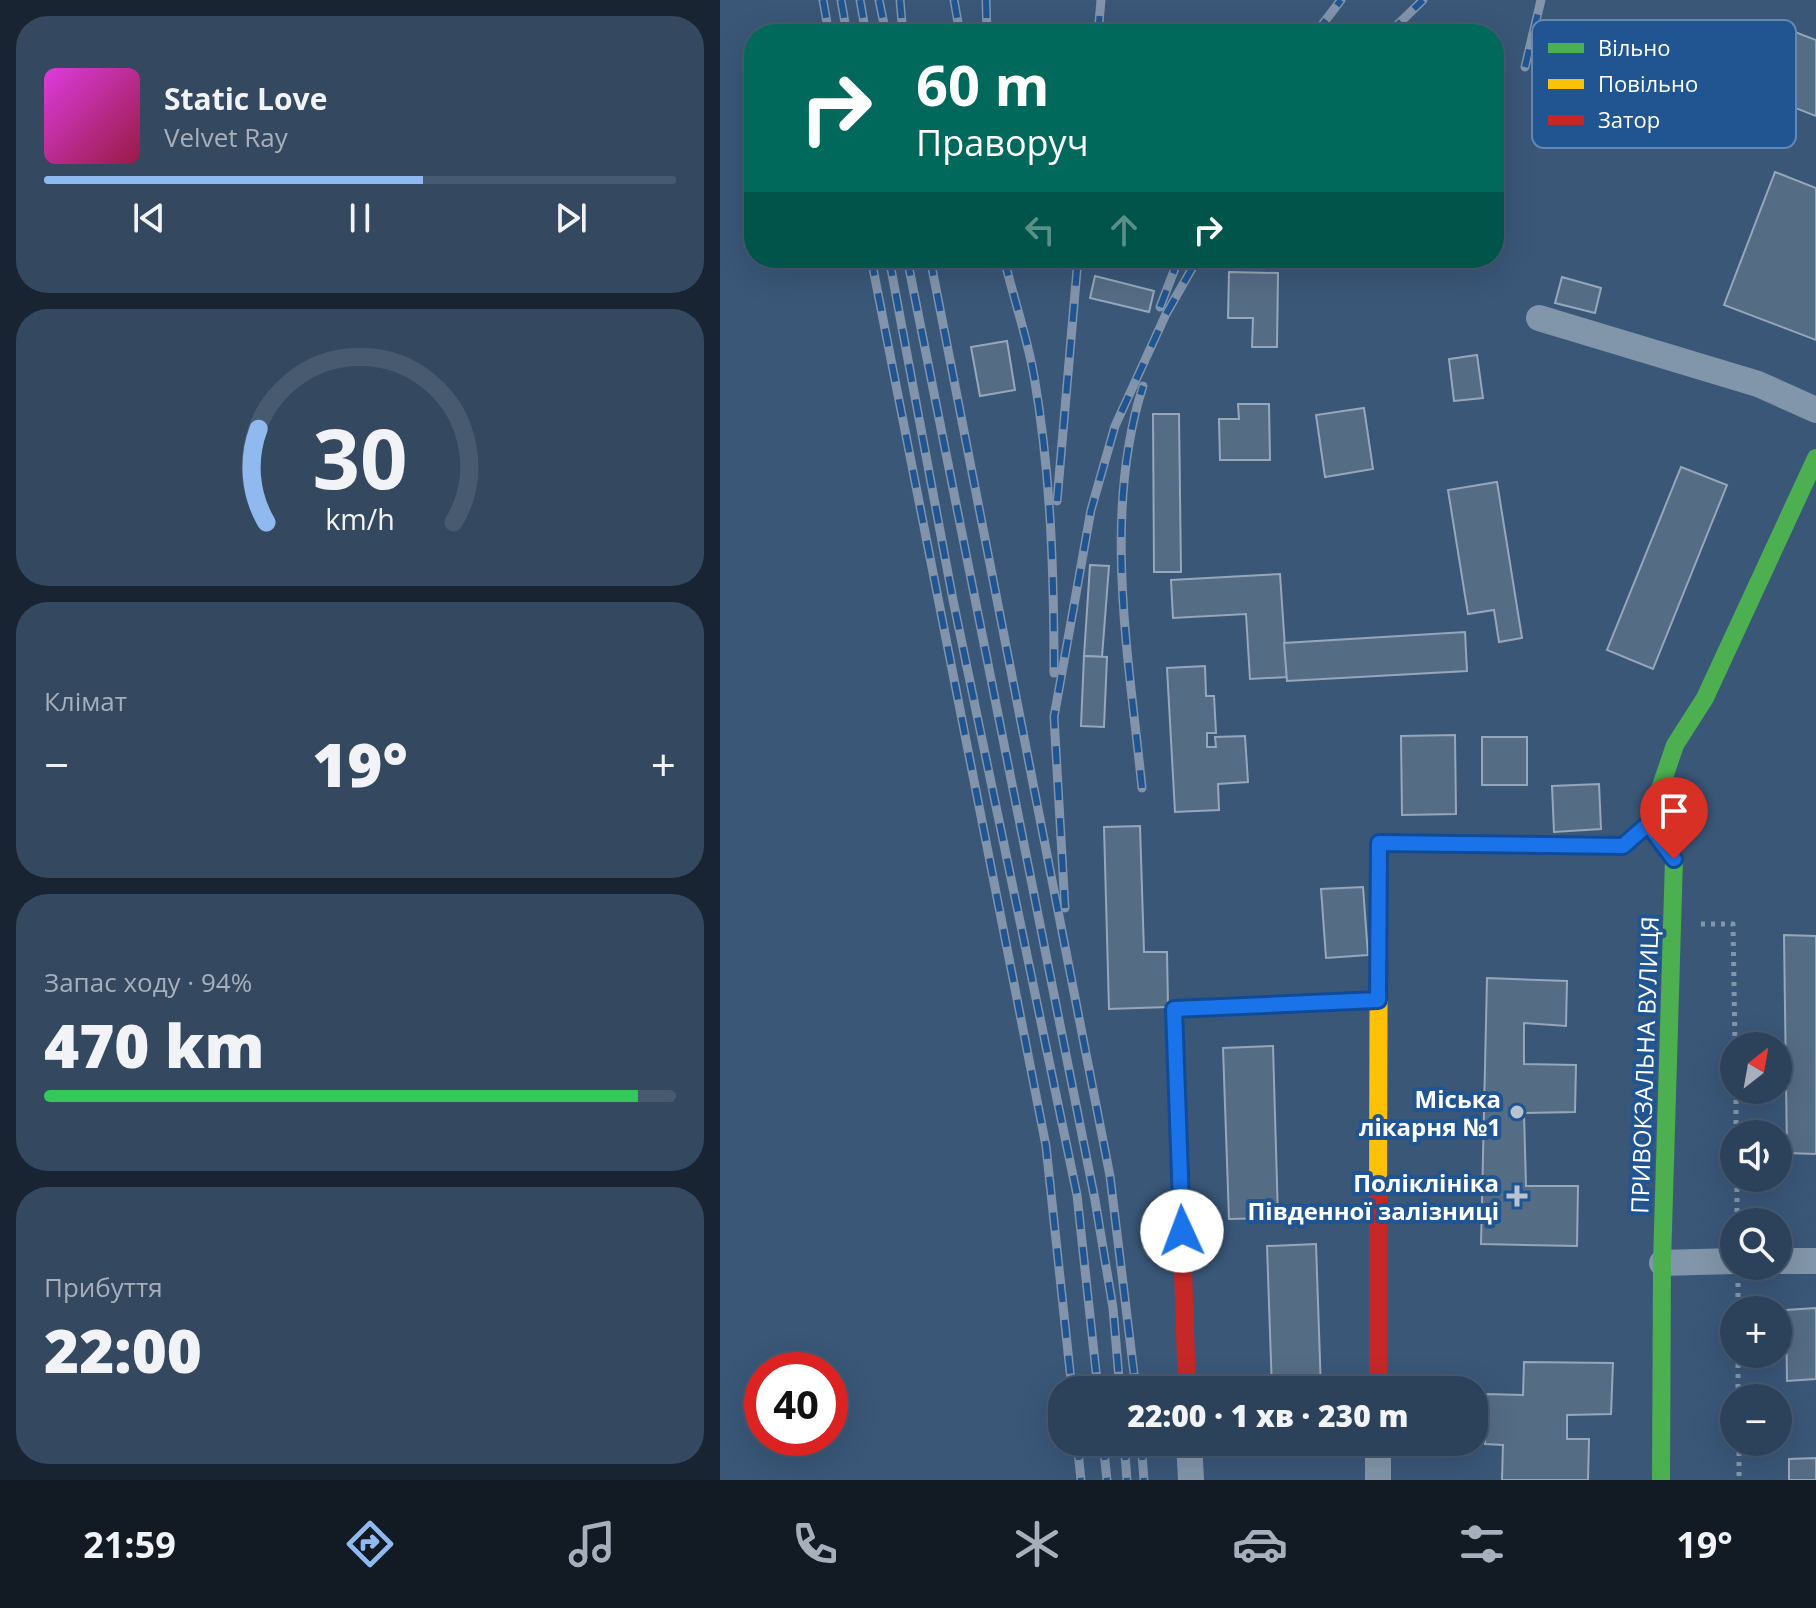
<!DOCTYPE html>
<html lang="uk">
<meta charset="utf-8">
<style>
:root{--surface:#2c415a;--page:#344860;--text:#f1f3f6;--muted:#a6afbb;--line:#485a70;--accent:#90b9f0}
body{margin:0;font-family:"Open Sans",sans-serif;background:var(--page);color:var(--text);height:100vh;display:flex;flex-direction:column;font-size:30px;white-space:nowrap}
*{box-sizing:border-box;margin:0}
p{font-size:26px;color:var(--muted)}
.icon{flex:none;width:44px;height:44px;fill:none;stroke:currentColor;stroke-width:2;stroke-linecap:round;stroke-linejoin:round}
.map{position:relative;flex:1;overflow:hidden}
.drawer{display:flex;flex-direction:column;gap:16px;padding:16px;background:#182432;width:720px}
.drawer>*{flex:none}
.hud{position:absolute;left:24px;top:24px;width:760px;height:244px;border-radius:32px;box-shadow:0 8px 32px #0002,0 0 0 2px var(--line);background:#00695c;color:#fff;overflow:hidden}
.needle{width:52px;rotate:31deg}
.fabs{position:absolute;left:1000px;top:1032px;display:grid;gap:16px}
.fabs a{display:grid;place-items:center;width:72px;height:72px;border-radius:50%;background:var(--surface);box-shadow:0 8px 32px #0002,0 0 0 2px var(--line);font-size:40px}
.speed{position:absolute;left:24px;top:1352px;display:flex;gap:16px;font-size:40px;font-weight:700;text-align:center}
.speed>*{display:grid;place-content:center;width:104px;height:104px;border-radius:50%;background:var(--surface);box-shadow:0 8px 32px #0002,0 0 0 2px var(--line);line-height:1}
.speed .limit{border:12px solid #d22;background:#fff;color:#111}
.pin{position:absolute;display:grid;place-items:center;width:68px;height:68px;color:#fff;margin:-82px -34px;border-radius:50% 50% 50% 0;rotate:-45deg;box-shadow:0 0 8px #0007}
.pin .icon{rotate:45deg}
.me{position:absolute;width:88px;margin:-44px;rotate:358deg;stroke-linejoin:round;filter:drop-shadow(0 0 6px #0008)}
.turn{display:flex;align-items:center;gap:28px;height:168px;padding:0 40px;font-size:36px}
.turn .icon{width:104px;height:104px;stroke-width:2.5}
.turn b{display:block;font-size:56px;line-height:68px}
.lanes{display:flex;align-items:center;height:76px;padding:0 40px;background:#0003;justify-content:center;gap:40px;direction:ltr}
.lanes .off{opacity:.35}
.big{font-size:60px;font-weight:800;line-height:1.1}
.drawer .tile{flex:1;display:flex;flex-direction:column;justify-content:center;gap:12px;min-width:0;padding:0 28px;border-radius:32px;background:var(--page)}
.drawer .dial{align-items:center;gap:0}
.dial svg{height:208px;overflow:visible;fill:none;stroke:var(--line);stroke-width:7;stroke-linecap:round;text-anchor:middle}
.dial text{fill:var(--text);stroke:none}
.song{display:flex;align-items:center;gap:24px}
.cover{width:96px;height:96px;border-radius:12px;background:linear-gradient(135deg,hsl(300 70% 55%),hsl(340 70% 35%))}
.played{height:8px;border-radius:4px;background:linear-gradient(90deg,var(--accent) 60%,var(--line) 60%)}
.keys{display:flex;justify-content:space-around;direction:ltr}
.heat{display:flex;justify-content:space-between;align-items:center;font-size:44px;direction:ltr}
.charge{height:12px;border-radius:6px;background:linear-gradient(90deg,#34c759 94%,var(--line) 0)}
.trip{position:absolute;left:328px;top:1376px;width:440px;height:80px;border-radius:32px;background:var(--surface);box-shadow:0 8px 32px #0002,0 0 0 2px var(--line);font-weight:800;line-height:80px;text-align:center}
.dock{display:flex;height:128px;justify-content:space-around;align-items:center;background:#121a24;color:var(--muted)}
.dock .icon{width:56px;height:56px}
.dock .active{color:var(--accent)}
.dock b{font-size:36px;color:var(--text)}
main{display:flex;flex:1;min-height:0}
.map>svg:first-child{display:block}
</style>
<main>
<section class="drawer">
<div class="tile">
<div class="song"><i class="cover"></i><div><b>Static Love</b><p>Velvet Ray</p></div></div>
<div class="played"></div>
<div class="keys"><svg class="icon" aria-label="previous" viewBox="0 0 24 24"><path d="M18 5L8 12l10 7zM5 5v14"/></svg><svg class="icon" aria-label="pause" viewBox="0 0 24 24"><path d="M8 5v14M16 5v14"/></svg><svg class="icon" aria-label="next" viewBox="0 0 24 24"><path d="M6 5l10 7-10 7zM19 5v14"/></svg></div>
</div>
<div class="tile dial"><svg viewBox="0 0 100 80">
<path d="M14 69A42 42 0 1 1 86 69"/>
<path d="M14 69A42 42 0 0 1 11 33" stroke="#90b9f0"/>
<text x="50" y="56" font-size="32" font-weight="700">30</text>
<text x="50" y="72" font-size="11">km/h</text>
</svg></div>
<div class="tile"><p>Клімат</p>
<div class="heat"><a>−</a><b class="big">19°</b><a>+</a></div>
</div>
<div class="tile"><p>Запас ходу · 94%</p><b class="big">470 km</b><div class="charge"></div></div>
<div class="tile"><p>Прибуття</p><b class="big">22:00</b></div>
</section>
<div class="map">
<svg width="1096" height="1480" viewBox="0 0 1096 1480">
<rect width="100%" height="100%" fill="#3a5778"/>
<g fill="#556c85" stroke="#96a7b9" stroke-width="2">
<polygon points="1049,22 1096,40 1096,116 1024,88"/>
<polygon points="1055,172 1096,188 1096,340 1004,305"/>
<polygon points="509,272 558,273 557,347 532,347 533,318 508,318"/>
<polygon points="375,276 434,291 429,312 370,298"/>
<polygon points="842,277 881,288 875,313 835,303"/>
<polygon points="287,341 295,390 260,396 251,347"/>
<polygon points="757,355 763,398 734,401 729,359"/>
<polygon points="518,404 549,404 550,460 500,460 499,419 519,419"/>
<polygon points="644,408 653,469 605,477 596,415"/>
<polygon points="433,414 459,414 461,572 434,572"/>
<polygon points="961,467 1007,485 933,669 887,650"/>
<polygon points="777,482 802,638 779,642 774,610 748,614 728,490"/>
<polygon points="370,565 389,566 382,657 364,656"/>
<polygon points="560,574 567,677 530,679 526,614 453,618 451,580"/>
<polygon points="745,632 747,671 567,681 564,643"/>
<polygon points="364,656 387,657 384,727 361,726"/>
<polygon points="485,666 486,696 494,696 496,733 487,733 487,747 496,747 495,737 525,736 528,782 498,784 499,810 455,812 447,668"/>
<polygon points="735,735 736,814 682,815 681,736"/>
<rect x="762" y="737" width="45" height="48"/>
<polygon points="879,784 881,829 834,832 832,786"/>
<polygon points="420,826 424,952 447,952 448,1007 389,1009 384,827"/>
<polygon points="643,887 648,955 606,958 601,889"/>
<polygon points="1064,935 1096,936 1096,1154 1067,1153"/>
<polygon points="767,978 847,981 846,1026 804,1023 804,1064 856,1065 855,1112 804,1113 806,1186 858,1186 857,1246 761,1244"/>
<polygon points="553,1046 558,1218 509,1219 503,1048"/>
<polygon points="596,1244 601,1390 552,1390 547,1246"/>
<polygon points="1096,1308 1096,1379 1067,1381 1066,1310"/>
<polygon points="804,1362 893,1363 891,1414 847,1415 847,1439 869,1439 868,1480 782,1480 783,1445 765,1444 767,1394 803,1395"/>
<polygon points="1096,1458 1096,1480 1069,1480 1069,1459"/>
</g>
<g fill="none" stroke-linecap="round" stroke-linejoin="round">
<g stroke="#8296ab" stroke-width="5" stroke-dasharray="4 6" stroke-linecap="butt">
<polyline points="981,924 1013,924 1015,1046"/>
<polyline points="1016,1090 1016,1134"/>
<polyline points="1017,1178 1017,1222"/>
<polyline points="1018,1283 1018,1310"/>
<polyline points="1018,1354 1018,1398"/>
<polyline points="1019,1442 1019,1480"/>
</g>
<g stroke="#8296ab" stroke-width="26">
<polyline points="819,318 1038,384 1096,410"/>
<polyline points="1058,1261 1096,1261"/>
<polyline points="942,1263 1014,1261"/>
<polyline points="469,1442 471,1480"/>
<polyline points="658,1480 658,1442"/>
</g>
<g stroke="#4caf50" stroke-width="18">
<polyline points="928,824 954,859 942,1263 941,1480"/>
<polyline points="928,824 955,745 985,698 1096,458"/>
<polyline points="829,845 903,846 928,824"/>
<polyline points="460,1180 454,1009 658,1000"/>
</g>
<polyline stroke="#ffc107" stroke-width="18" points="658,1198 659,843 829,845"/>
<g stroke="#c62828" stroke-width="18">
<polyline points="460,1180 467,1390"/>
<polyline points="658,1390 658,1198"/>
</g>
<defs>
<g id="rail">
<polyline points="103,0 109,34"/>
<polyline points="121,0 127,34"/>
<polyline points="140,0 146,34"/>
<polyline points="159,0 166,34"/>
<polyline points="180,0 183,34"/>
<polyline points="234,0 240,34"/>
<polyline points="266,0 267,34"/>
<polyline points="378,34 381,0"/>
<polyline points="595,34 621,0"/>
<polyline points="668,34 703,0"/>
<polyline points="805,67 821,0"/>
<polyline points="151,258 326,1146 352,1390"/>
<polyline points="169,258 233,600 357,1195 378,1390"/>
<polyline points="187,258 375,1200 393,1308 400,1390"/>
<polyline points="210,258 390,1176 416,1390"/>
<path d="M284,258C293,297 307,336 314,376C331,474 334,574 334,673"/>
<polyline points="440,307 459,258"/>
<polyline points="337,501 358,258"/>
<path d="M422,788C409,658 382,514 423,386"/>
<polyline points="345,908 334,717 371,510 395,426 446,314 478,258"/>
<polyline points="357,1442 361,1480"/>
<polyline points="383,1442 387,1480"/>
<polyline points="404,1442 407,1480"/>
<polyline points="421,1442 424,1480"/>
</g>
</defs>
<use href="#rail" stroke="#8194ab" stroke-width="9"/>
<use href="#rail" stroke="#215591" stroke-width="6" stroke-dasharray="18" stroke-linecap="butt"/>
</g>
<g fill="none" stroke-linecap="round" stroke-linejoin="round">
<defs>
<polyline id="route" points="462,1231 454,1009 658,1000 659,843 903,846 928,824 954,859"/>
</defs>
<use href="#route" stroke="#114b97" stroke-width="20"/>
<use href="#route" stroke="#1a73e8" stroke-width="14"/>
</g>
<g fill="#bac4d0" stroke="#215591" stroke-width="3">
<circle cx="797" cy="1112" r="8"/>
<path d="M793 1184h8v8h8v8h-8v8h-8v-8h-8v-8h8z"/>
</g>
<g text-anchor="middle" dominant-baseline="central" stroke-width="8" stroke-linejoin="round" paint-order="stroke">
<g font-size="24" fill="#fff" stroke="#215591">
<text transform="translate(924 1065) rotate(-88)">ПРИВОКЗАЛЬНА ВУЛИЦЯ</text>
</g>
<g font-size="24" font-weight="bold" fill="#fff" stroke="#215591" text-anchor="end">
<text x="781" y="1098">Міська<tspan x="781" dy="28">лікарня №1</tspan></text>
<text x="779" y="1182">Поліклініка<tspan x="779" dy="28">Південної залізниці</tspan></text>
</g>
</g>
<rect x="812" y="20" width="264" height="128" rx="12" fill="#215591" stroke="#6488b2" stroke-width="2"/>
<rect x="828" y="43" width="36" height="10" fill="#4caf50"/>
<rect x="828" y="79" width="36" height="10" fill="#ffc107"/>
<rect x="828" y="115" width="36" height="10" fill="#c62828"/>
<g font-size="22" fill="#fff">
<text x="878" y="56">Вільно</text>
<text x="878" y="92">Повільно</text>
<text x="878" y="128">Затор</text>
</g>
</svg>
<div class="fabs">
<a><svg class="needle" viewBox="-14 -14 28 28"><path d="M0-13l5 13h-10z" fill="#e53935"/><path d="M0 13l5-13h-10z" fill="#a6afbb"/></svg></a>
<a><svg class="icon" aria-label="sound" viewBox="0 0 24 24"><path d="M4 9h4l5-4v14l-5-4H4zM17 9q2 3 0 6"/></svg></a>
<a><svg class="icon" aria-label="search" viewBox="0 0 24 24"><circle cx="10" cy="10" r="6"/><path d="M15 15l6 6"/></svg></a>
<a>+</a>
<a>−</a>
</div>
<div class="speed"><div class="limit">40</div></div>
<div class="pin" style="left:954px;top:859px;background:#d93025"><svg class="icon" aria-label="arrive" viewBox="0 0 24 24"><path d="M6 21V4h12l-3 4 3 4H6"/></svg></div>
<svg class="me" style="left:462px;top:1231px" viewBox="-20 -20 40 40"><circle r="19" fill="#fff"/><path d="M0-13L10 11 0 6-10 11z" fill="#1a73e8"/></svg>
<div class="trip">22:00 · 1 хв · 230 m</div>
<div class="hud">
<div class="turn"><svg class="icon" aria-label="right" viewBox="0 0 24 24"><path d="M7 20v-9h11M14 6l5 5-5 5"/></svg><div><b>60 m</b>Праворуч</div></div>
<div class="lanes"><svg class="icon off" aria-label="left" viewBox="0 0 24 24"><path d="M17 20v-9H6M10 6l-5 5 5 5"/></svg><svg class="icon off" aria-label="ahead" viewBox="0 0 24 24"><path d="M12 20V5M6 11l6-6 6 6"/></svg><svg class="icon" aria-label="right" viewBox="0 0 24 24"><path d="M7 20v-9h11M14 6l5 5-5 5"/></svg></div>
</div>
</div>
</main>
<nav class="dock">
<b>21:59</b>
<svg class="icon active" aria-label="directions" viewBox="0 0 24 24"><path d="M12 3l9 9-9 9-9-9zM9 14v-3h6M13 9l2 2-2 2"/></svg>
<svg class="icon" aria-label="music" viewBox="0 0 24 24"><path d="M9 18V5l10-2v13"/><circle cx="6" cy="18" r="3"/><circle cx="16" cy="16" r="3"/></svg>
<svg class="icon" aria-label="phone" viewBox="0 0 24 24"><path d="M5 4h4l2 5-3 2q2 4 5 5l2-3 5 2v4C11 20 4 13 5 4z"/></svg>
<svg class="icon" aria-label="climate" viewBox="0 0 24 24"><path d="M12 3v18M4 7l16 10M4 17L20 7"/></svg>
<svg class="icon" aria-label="car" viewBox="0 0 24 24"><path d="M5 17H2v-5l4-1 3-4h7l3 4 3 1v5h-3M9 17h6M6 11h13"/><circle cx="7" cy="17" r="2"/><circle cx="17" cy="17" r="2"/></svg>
<svg class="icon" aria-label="filters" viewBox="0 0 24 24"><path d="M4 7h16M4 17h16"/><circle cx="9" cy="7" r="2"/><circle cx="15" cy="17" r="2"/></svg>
<b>19°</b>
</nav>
